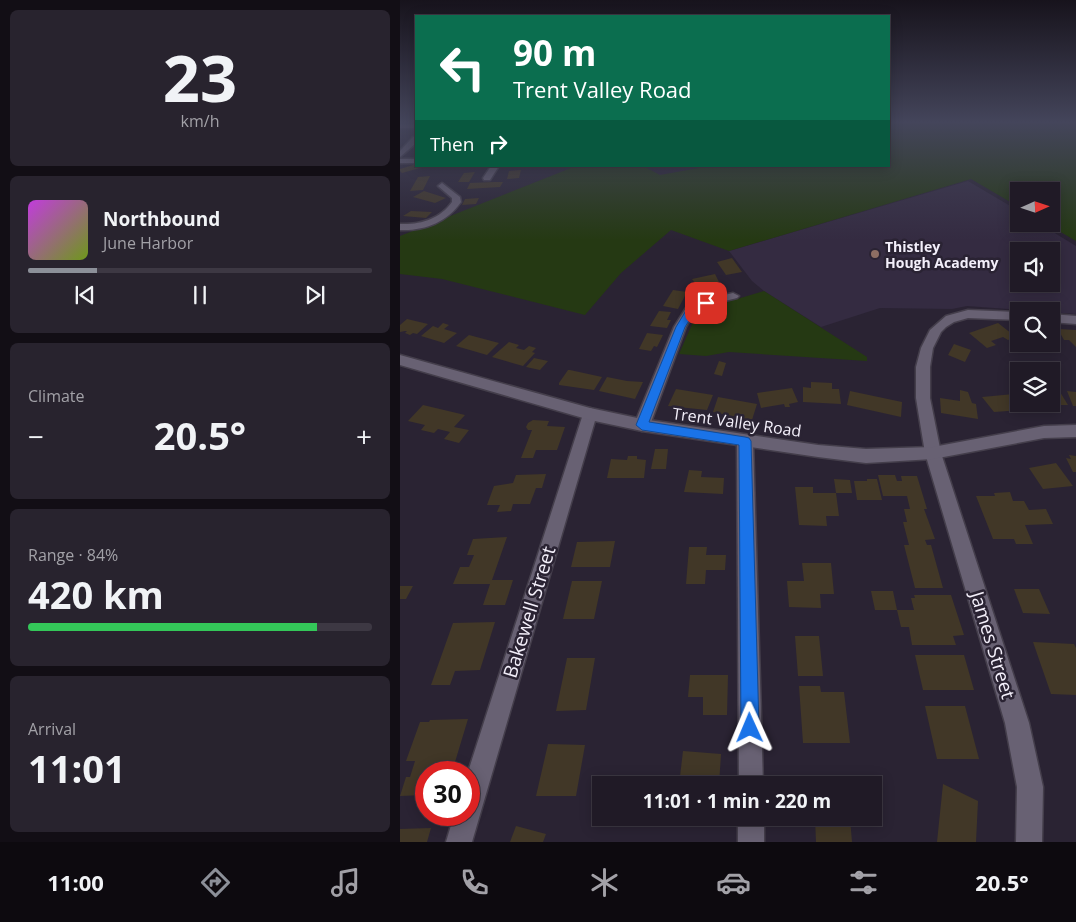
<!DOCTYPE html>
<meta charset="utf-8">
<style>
:root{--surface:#201a26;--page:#28232e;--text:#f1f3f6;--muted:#a2a1a7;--line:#3d3843;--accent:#8c9099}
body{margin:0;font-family:"Open Sans",sans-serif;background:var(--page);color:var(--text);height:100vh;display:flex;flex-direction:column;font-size:19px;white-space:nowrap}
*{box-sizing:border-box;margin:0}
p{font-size:16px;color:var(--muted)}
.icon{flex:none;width:28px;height:28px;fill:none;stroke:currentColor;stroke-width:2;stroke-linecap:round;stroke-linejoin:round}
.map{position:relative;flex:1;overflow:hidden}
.sheet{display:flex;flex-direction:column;gap:10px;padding:10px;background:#120e15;width:400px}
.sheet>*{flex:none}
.top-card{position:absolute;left:15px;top:15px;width:475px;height:152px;border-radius:0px;box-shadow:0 2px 12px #0003,0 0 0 1px var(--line);background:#0b6e4f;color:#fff;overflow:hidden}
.needle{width:32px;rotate:87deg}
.fabs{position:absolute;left:610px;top:182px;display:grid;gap:10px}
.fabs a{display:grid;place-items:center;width:50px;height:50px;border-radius:0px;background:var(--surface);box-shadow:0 2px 12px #0003,0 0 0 1px var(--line);font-size:25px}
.speed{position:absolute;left:15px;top:761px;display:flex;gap:10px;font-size:25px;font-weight:700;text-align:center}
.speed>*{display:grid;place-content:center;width:65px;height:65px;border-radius:50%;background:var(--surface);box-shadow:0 2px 12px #0003,0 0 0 1px var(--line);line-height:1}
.speed .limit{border:8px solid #d22;background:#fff;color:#111}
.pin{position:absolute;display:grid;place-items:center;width:42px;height:42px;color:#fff;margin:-21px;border-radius:10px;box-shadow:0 2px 8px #0006}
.me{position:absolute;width:55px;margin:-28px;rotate:359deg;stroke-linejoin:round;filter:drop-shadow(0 0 4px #0008)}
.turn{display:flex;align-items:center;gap:18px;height:105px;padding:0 15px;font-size:22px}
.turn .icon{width:65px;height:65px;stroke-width:2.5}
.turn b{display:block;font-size:35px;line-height:42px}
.then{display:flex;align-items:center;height:48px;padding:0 15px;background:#0003;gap:10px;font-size:19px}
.big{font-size:38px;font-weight:700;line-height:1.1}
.sheet .widget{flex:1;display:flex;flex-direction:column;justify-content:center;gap:8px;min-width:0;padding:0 18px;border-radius:8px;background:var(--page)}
.sheet .dial{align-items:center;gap:0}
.dial b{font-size:65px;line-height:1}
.song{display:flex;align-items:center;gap:15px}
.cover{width:60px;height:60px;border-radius:8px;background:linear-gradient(135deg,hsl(290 70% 55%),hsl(80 70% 35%))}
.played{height:5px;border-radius:2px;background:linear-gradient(90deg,var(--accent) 20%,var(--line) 20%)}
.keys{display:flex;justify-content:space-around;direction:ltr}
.heat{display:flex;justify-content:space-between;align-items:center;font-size:28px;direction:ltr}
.charge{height:8px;border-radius:4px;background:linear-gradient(90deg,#34c759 84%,var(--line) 0)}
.trip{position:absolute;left:192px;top:776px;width:290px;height:50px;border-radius:0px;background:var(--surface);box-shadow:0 2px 12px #0003,0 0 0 1px var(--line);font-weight:700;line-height:50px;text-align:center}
.tabs{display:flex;height:80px;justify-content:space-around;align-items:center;background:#0d0a0f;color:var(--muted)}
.tabs .icon{width:35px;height:35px}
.tabs .active{color:var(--accent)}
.tabs b{font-size:22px;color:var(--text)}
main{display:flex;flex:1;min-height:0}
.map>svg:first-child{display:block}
</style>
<main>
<section class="sheet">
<div class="widget dial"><b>23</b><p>km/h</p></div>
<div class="widget">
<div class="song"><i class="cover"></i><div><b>Northbound</b><p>June Harbor</p></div></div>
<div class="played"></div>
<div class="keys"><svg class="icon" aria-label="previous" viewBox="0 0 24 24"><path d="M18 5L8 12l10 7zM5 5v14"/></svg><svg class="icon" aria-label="pause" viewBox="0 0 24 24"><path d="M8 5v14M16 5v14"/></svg><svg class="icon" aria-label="next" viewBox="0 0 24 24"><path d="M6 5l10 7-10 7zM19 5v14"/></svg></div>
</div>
<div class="widget"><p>Climate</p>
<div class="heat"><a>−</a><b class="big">20.5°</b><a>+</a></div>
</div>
<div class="widget"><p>Range · 84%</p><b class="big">420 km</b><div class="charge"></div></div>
<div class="widget"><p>Arrival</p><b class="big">11:01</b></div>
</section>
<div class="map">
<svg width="676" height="842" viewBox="0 0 676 842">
<rect width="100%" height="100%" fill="#2a2333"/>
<path fill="#342b41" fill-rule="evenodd" d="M568,181L619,211V224H640L676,246V314L567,306L552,309L480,308L421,327L364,291L352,281L329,251ZM619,251H651V284H619Z"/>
<g fill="#253913">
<polygon points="503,122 676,122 676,241 647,224 651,224 651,191 619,191 619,207 571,179 329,251 271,230 221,273 185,315 42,279 0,274 0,236 176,166 243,166 260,175 310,166 489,166 489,124"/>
<polygon points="364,291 467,357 467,361 329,352 306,356 279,354 296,315 317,305"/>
</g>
<g fill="#413727">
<polygon points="16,164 20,168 2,173 0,171 0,169"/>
<polygon points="121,170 119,178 107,179 109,171"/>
<polygon points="75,172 69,182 58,182 64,173"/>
<polygon points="30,176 23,190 10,191 18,177"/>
<polygon points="94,182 103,182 100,187 67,189 70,183"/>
<polygon points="24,191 46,198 35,203 13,197"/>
<polygon points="79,198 76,204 62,205 65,199"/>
<polygon points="11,211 32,212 26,218 3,216"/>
<polygon points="332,258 342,272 326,275 317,262"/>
<polygon points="315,274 319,282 308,284 310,288 300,290 292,279"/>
<polygon points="273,290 287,292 278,309 263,306"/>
<polygon points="259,311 271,312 267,320 271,320 267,328 250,326"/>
<polygon points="7,319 28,324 17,334 13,333 10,335 5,333 7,331 5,331 0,332 0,325"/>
<polygon points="43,323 49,325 44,329 57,333 44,343 21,336 33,326 38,328"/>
<polygon points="598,323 616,337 608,340 603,337 591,341 596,345 587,348 569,333"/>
<polygon points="658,329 676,330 676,347 669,340 664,340"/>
<polygon points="247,333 263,335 257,347 254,346 251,351 239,349"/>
<polygon points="69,335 99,343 87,355 56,346"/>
<polygon points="109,342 119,345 116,348 124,350 129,346 136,348 132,352 135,353 123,366 92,357"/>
<polygon points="554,344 571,350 565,362 548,355"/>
<polygon points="134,358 148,361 140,370 126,367"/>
<polygon points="319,361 326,363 322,376 314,374"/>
<polygon points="168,370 170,370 202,377 194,390 159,385 159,383"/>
<polygon points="207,377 227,381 243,382 235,399 199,391"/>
<polygon points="411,382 432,383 432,389 439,389 441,404 403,402 403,387 411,388"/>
<polygon points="392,388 398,402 389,404 390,407 385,407 384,404 361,408 357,393"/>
<polygon points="276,389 313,395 307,410 268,406"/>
<polygon points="560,390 568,392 572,403 576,404 578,419 541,413 540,398 560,401"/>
<polygon points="450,391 502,402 501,417 447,405"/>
<polygon points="667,391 676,392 676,406 673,406"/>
<polygon points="651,392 660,392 668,405 651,405"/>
<polygon points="614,394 623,410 594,412 582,397"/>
<polygon points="318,397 357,404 352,420 313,412"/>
<polygon points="23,405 65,415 54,427 69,430 59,443 44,439 50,432 38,429 34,433 21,430 25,425 8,421"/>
<polygon points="133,420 149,421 147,426 165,427 157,450 136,450 133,458 121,458 132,430 128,430 126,427 128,423"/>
<polygon points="255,449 268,449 266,469 251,469"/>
<polygon points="669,455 676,456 676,472 673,472 666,458 671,459"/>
<polygon points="228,456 237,456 237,459 246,460 244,478 207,478 211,459 227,460"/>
<polygon points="656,463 673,486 643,489 629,468"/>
<polygon points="289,470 302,471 301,477 324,478 323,494 284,492"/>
<polygon points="146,474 142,488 136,488 130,504 113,504 111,511 97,512 100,505 87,505 94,486 113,483 116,475"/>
<polygon points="478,475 495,475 497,481 502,481 501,476 517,476 527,509 524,509 535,539 525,540 527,545 531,545 543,588 515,588 504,545 509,545 503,522 507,522 504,509 510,509 507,496 483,496"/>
<polygon points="434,479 450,480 452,493 436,493"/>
<polygon points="467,479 477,479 482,500 457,500 454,481 467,481"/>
<polygon points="395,487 413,487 413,493 436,493 439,516 426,516 427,526 399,525"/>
<polygon points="610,492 613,501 624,501 629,510 646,509 653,524 625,525 633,544 616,544 614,539 593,539 576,496 595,496 594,493"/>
<polygon points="107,537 92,580 113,580 105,605 83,605 90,584 53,584 60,567 69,567 74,555 67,555 73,539"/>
<polygon points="215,541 210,567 171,567 177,542"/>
<polygon points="289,547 307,547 306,555 326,555 325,570 306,570 305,584 286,584"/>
<polygon points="402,563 431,563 434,594 420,594 421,608 389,607 387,581 404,581"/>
<polygon points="172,581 202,581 194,619 163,619"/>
<polygon points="0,586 13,586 6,599 0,599"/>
<polygon points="614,589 639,589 650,614 623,613"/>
<polygon points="471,591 493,591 497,610 475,610"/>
<polygon points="514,595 551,595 564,635 553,636 556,645 512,645 509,627 501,627 497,610 514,610 511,598 515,598"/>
<polygon points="95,622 80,670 55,671 50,685 31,685 53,623"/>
<polygon points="395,636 419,636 423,676 398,676"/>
<polygon points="633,642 674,644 676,648 676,695 651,694"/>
<polygon points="515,655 564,655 574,690 523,690"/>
<polygon points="167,658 195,658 186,710 156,711"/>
<polygon points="290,675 328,675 327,715 303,715 303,697 288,697"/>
<polygon points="399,686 420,686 421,692 444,692 450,743 403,743"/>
<polygon points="525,706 565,706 579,759 537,759"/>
<polygon points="68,719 52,772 26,772 25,795 0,796 6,777 10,777 15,761 6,761 20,722 29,722 30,720"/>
<polygon points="148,744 185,745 176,796 136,796"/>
<polygon points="283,751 321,754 319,785 279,785"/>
<polygon points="413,781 447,782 447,785 413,785"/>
<polygon points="543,784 578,801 576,842 537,842"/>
<polygon points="415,818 450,818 452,842 416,842"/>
<polygon points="116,826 146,834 143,842 110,842"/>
<polygon points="31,828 27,842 0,842 0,829"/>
</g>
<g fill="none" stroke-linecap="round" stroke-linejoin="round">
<defs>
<g id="minor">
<polygon points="13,137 16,137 16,143 0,157 0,151"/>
<rect x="0" y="159" width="16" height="4"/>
<polygon points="91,166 99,166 90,180 84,180 83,178"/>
<path d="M42,183L60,197L61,202C47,222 25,231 0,230V224C20,225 40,219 52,202V198L38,186Z"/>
<polygon points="333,293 339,296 337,298 297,308 286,327 250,425 247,429 242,431 237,429 234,425 274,327 289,303"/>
<polygon points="568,310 619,312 619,320 568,318 554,322 546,327 541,332 533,348 530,367 530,398 541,453 629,723 643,787 642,842 616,842 617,787 605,723 525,453 516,398 516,367 521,348 530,330 546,316"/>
<polygon points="651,314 676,316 676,324 651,322"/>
<polygon points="190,408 195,410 197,414 72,842 46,842 54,815 69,815 68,772 183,414 185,410"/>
<polygon points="345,435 350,437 353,441 363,785 339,785 337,441 340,437"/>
<rect x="338" y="818" width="26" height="24"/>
</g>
<g id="tertiary">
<rect x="0" y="124" width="16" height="4"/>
<polygon points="0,355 190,408 242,419 418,445 466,449 533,447 644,426 676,425 676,437 644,438 533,459 466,463 418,457 242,431 190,420 0,365"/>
</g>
</defs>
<use href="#minor" stroke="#443e4b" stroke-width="3"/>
<use href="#tertiary" stroke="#443e4b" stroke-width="3"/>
<use href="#minor" fill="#686173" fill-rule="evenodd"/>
<use href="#tertiary" fill="#686173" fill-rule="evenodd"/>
</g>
<linearGradient id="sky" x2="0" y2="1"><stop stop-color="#17131c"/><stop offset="0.51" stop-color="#44455b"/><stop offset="1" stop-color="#44455b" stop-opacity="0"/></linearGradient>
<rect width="676" height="240" fill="url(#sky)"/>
<polygon fill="#1a73e8" stroke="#114b97" points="306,300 309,301 309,305 297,308 285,327 249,422 345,437 349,438 351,441 359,728 356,734 350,737 343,734 341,728 339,445 242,430 236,425 276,327 290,304"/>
<circle fill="#8d6e63" stroke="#2a2333" stroke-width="2" cx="475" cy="254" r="5"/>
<g text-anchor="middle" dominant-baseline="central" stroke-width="5" stroke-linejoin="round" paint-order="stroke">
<g font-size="14" font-weight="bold" fill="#f3effa" stroke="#2a2333" text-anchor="start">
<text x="485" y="246">Thistley<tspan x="485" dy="16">Hough Academy</tspan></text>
</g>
<g font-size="16" fill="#f3effa" stroke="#2a2333">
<text transform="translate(337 422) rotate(8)">Trent Valley Road</text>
</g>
<g font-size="19" fill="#f3effa" stroke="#2a2333">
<text transform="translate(129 612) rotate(-73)">Bakewell Street</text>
<text transform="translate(593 645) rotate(73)">James Street</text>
</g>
</g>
</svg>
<div class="fabs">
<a><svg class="needle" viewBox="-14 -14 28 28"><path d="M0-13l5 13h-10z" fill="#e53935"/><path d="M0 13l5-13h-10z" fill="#a2a1a7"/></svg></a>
<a><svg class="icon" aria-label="sound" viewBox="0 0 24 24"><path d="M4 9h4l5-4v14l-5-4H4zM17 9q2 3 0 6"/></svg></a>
<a><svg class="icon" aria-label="search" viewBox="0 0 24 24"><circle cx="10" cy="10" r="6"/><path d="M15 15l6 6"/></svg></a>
<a><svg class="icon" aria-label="layers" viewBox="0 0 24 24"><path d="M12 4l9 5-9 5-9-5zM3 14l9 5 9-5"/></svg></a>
</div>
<div class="speed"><div class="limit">30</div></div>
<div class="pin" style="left:306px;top:303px;background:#d93025"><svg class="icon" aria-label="arrive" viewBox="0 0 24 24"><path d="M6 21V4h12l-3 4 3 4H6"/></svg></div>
<svg class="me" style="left:350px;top:728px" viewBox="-20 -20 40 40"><path d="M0-17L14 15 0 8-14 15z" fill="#1a73e8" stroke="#fff" stroke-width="4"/></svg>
<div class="trip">11:01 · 1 min · 220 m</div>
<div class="top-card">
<div class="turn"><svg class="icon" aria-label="left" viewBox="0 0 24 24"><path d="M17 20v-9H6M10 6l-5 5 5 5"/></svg><div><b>90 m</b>Trent Valley Road</div></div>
<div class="then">Then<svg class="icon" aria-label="right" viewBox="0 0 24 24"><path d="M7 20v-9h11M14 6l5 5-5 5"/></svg></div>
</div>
</div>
</main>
<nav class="tabs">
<b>11:00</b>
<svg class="icon active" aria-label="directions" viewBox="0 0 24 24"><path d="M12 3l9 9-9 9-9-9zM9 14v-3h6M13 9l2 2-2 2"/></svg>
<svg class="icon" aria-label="music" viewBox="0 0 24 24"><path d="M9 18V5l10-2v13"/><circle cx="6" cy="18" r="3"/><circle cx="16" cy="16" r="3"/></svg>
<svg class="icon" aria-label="phone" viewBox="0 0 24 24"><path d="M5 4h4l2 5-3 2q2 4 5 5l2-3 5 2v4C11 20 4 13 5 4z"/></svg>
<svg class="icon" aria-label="climate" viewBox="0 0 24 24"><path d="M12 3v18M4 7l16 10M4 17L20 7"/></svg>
<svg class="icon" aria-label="car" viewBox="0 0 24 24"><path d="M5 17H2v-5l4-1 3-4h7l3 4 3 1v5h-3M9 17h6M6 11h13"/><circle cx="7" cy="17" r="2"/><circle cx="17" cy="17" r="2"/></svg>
<svg class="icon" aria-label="filters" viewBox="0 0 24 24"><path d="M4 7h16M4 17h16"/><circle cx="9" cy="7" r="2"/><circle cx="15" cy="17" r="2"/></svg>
<b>20.5°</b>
</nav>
